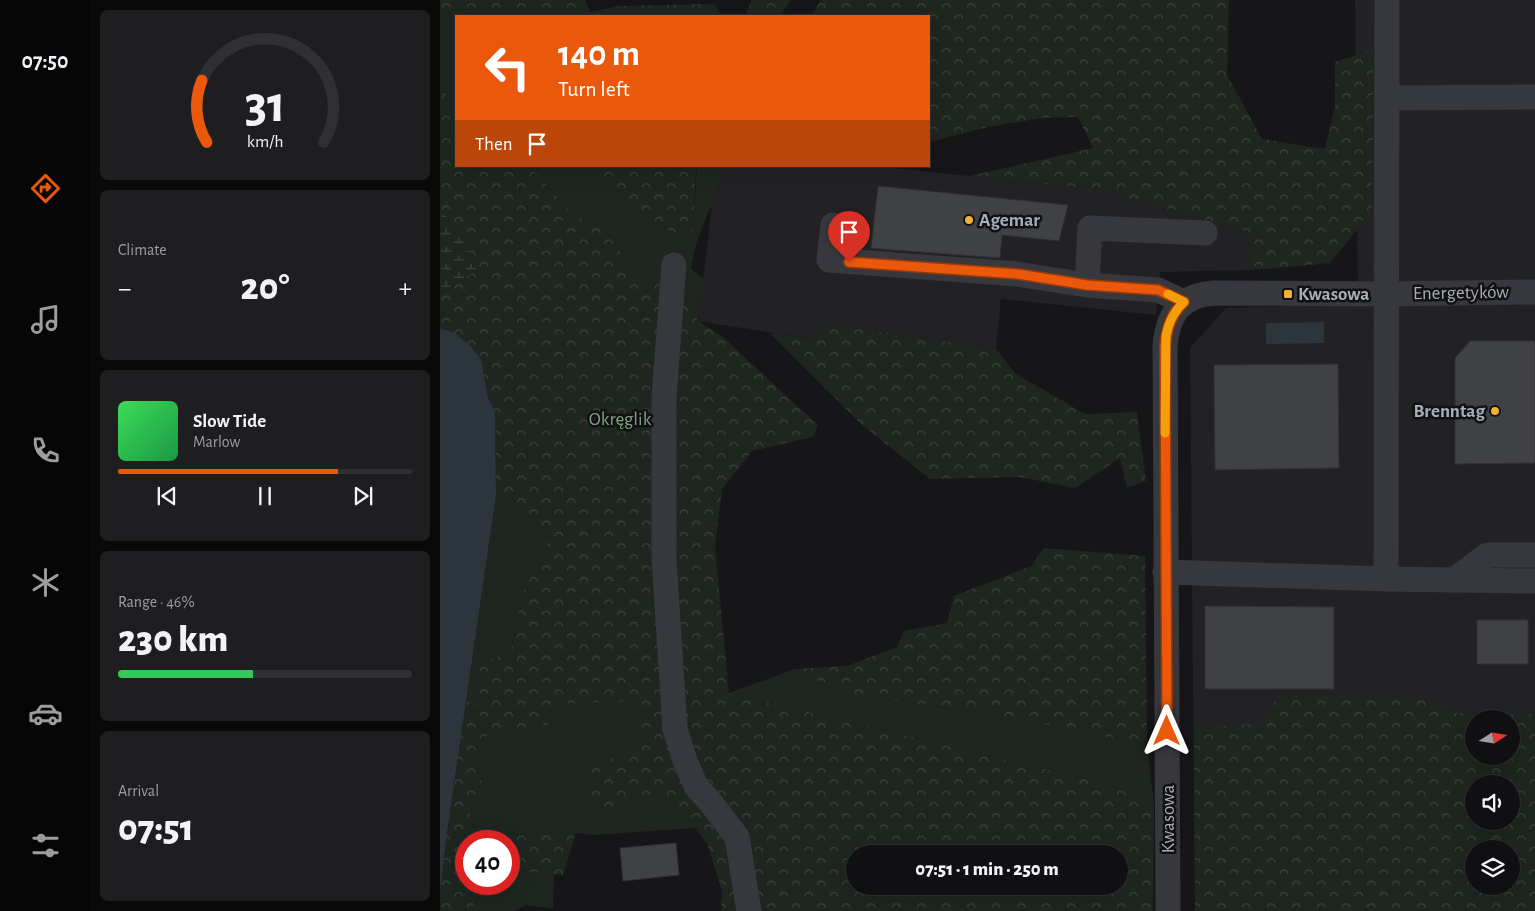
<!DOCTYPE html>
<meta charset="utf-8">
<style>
:root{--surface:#101012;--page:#1e1e20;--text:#f1f3f6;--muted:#9c9d9f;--line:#303032;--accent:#ea580c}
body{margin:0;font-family:"Alegreya Sans",sans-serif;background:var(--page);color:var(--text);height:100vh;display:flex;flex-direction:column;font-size:19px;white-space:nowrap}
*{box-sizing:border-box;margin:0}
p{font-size:16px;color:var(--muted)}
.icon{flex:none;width:28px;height:28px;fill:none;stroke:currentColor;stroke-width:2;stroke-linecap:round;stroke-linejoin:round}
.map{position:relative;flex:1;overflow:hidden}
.side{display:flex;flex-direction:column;gap:10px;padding:10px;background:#09090a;width:350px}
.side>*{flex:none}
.guide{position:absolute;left:15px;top:15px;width:475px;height:152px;border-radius:0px;box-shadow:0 5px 20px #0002,0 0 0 1px var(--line);background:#ea580c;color:#fff;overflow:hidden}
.needle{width:32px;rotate:78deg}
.controls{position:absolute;left:1025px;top:710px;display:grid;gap:10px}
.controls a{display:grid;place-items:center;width:55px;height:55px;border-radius:50%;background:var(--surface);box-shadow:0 5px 20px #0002,0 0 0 1px var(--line);font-size:25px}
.speed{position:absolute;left:15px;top:830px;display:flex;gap:10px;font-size:25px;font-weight:700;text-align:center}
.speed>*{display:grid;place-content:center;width:65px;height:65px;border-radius:50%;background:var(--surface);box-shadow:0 5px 20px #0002,0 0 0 1px var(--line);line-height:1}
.speed .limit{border:8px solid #d22;background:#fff;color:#111}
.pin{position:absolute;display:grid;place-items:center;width:42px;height:42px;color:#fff;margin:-51px -21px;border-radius:50% 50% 50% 0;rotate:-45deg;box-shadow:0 0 5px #0007}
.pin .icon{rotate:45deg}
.me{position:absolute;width:55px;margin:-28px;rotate:0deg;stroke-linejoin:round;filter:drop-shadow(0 0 4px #0008)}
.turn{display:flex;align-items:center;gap:18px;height:105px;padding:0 20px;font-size:22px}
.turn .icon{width:65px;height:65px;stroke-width:2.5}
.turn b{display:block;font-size:35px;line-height:42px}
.then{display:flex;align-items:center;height:48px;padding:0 20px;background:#0003;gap:10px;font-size:19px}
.big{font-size:38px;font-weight:800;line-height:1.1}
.side .card{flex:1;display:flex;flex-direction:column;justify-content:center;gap:8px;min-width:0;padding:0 18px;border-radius:8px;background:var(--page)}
.side .dial{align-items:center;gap:0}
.dial svg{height:130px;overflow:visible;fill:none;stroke:var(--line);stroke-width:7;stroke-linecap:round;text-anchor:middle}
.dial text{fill:var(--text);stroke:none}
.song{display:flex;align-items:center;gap:15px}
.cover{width:60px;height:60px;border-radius:8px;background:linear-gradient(135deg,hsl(130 70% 55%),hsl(140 70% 35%))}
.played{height:5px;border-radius:2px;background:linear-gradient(90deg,var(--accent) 75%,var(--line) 75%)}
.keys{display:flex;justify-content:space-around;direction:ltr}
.heat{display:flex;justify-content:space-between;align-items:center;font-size:28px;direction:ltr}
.charge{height:8px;border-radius:4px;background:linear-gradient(90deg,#34c759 46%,var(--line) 0)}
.trip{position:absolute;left:406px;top:845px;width:282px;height:50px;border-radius:25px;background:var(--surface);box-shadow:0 5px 20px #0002,0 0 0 1px var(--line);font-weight:800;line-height:50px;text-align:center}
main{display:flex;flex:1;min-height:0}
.tab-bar{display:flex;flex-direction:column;width:90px;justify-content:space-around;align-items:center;background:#060607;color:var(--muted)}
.tab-bar .icon{width:35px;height:35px}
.tab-bar .on{color:var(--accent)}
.tab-bar b{font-size:22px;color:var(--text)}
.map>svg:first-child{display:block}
</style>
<main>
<nav class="tab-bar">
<b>07:50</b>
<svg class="icon on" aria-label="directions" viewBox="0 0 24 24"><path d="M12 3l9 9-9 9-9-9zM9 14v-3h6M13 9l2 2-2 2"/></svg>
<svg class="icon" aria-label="music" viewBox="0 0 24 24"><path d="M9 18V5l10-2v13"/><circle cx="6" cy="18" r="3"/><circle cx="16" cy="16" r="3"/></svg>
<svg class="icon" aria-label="phone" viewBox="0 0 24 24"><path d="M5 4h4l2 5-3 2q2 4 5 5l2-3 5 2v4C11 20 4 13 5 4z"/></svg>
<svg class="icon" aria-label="climate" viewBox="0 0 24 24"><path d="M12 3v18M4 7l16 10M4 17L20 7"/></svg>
<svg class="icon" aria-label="car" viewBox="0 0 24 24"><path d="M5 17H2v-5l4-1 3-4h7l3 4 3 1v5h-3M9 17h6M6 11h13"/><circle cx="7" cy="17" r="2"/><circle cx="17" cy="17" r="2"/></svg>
<svg class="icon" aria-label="filters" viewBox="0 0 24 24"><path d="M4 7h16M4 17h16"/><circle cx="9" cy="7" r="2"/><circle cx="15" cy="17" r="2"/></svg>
</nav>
<section class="side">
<div class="card dial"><svg viewBox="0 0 100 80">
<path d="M14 69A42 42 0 1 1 86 69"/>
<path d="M14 69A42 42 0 0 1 11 31" stroke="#ea580c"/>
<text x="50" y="56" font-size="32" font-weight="700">31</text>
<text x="50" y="72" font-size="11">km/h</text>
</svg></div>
<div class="card"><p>Climate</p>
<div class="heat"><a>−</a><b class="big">20°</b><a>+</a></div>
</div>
<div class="card">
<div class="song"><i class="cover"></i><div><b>Slow Tide</b><p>Marlow</p></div></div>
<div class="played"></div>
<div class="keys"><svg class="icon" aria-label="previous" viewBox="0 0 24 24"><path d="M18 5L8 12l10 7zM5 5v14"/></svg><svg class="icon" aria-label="pause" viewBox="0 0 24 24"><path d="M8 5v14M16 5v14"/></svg><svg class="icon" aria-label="next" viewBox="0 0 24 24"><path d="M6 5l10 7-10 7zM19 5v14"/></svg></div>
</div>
<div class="card"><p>Range · 46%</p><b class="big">230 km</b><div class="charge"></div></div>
<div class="card"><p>Arrival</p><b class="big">07:51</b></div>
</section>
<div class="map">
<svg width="1095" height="911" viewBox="0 0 1095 911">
<defs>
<pattern id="forest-crowns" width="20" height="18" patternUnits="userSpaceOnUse" patternTransform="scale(1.25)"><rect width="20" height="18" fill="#1e261f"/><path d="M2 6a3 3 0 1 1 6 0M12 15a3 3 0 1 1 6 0" fill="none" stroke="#3c433d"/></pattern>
<pattern id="wetland-marsh" width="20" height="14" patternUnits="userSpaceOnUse" patternTransform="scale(1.25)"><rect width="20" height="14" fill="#1e261f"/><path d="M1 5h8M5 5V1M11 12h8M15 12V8" fill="none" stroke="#3c433d"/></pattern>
</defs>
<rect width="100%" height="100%" fill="#161618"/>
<g fill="#222225" fill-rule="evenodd">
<path d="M915,0H1095V911H755L750,348L786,308L918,304ZM1034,719H1071V756H1034ZM1034,784H1071V821H1034ZM1034,849H1071V886H1034Z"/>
<polygon points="284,166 435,166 660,190 812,233 812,270 720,272 716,315 561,299 556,349 379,323 377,340 258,321 272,206"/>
</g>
<g fill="#1e261f">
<polygon points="0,21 16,26 16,105 0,87"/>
<polygon points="89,166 149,166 203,213 242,240 253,234 257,166 284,166 272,206 268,212 256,245 251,269 264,279 258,321 244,292 206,289 166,232 131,212"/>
<polygon points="56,495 104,528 110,558 85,583 70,653 40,707 26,701"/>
<polygon points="355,669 406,695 550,713 707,745 714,803 663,783 289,693"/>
<polygon points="197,701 207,744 157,813 208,796 232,800 255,828 153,835 136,833 54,834 27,823 43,777 38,755 47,735 111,724 119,704"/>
<polygon points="69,862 89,872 114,874 113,909 86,905 74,911 39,911 34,906 47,884 69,884"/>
</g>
<g fill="url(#forest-crowns)" fill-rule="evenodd">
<polygon points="0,0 145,0 150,12 179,6 275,4 281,16 16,16 16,26 0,21"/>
<polygon points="312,0 351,0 340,16 305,16"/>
<polygon points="381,0 789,0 787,75 822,139 885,149 895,106 895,62 933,50 932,212 890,263 812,270 811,233 660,190 529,176 653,148 638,117 601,118 548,127 489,142 489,16 371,16"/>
<path d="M0,87L16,105V166H89L131,212L166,232L206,288L227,277L244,292L258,321L283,337L378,425L373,437L312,451L282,489L275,546L289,693L663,783L714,803L713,911H281L282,891L267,843L232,800L208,796L157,813L144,770L206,744L197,701L119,704L111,724L47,735L38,755L43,777L27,823L54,834L136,833L123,875L89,872L69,862V841H26V884H47L34,906L39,911H0V892L8,826L26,701L40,706L36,664L70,653L85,583L109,557L104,528L56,495L55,411L48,398L41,359L15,333L0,328V293L38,269L0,207ZM415,854H680V886H415Z"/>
<polygon points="149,166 256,166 253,234 242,240 203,213"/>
<polygon points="379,323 556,349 576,374 645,414 697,412 706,481 687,488 680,458 635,488 580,477 490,479 421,424 330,333 377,340"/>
<polygon points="604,548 705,556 707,745 550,713 405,695 355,669 407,666 457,647 464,631 507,623 514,596 591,566"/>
<path d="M840,694L983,699L1017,713L1095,714V911H755L754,729L820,723ZM1034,719H1071V756H1034ZM1034,784H1071V821H1034ZM1034,849H1071V886H1034Z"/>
</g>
<polygon fill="url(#wetland-marsh)" points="0,207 39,269 0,293"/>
<g fill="#2c353c">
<polygon points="884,322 884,343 826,344 826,323"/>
<polygon points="0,328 15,333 29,345 41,359 48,398 55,411 56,495 8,826 0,892"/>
</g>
<g fill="#404145" stroke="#303034">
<polygon points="438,186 628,205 619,241 562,235 560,258 441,249 431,248"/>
<polygon points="1030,341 1095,341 1095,463 1015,464 1015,358"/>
<polygon points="898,364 899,468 775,470 774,365"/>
<polygon points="765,606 894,607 894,689 765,689"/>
<rect x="1037" y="620" width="51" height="44"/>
<polygon points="236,843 239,875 183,881 180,848"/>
</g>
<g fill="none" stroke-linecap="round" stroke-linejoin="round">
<g stroke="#37383d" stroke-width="25">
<polyline points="947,98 1095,97"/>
<polyline points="393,225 389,260 577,274 647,285 718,290 744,302"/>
<polyline points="234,265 224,397 224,559 235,729 245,761 256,786 271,803 297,837 309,911"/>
<polyline points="647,285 650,228 765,233"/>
<polyline points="725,572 946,579 1095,581"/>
<polyline points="946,579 947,0"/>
<polyline points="1014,580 1047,555 1095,555"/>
<path d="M728,911L725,346C728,314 740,296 773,293L946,294L1095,292"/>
</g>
</g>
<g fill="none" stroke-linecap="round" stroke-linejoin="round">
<defs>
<path id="route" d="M409,262L578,274L647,285L718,290L744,302C731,314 727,328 725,346L727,731"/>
</defs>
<use href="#route" stroke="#983908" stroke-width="12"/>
<use href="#route" stroke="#ea580c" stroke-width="9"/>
<path stroke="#f59e0b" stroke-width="9" d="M725,433L726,335C729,321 734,311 744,302L728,294"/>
</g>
<g fill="#f2b134" stroke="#111113" stroke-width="2">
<circle cx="529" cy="220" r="5"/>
<rect x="843" y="289" width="10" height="10" rx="2.5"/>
<circle cx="1055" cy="411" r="5"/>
</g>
<g text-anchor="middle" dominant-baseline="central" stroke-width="5" stroke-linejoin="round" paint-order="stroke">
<g font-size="19" font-weight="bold" fill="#a8adb8" stroke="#111113" text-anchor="start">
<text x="539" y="220">Agemar</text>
<text x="858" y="294">Kwasowa</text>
<text x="1045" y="411" text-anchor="end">Brenntag</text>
</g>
<g font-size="19" fill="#a8adb8" stroke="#111113">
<text transform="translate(1021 293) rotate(-1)">Energetyków</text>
<text transform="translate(728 819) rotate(-90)">Kwasowa</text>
</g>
<g font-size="19" fill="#7fa381" stroke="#111113">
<text x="180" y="419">Okręglik</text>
</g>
</g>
</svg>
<div class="controls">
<a><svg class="needle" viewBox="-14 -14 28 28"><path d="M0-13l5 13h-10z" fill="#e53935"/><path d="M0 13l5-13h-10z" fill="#9c9d9f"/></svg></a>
<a><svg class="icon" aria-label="sound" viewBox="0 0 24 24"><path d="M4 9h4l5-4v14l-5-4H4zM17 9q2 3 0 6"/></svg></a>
<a><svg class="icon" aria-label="layers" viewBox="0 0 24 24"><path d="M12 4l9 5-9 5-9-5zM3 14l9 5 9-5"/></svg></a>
</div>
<div class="speed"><div class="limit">40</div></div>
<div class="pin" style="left:409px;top:262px;background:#d93025"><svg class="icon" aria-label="arrive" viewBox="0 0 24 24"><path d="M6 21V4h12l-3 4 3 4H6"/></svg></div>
<svg class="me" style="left:727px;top:731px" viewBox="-20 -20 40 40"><path d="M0-17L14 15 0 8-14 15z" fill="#ea580c" stroke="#fff" stroke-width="4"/></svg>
<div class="trip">07:51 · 1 min · 250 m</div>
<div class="guide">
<div class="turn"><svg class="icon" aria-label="left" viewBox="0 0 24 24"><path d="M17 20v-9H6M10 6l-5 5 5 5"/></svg><div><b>140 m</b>Turn left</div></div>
<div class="then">Then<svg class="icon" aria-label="arrive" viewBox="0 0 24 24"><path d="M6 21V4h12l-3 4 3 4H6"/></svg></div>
</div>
</div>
</main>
